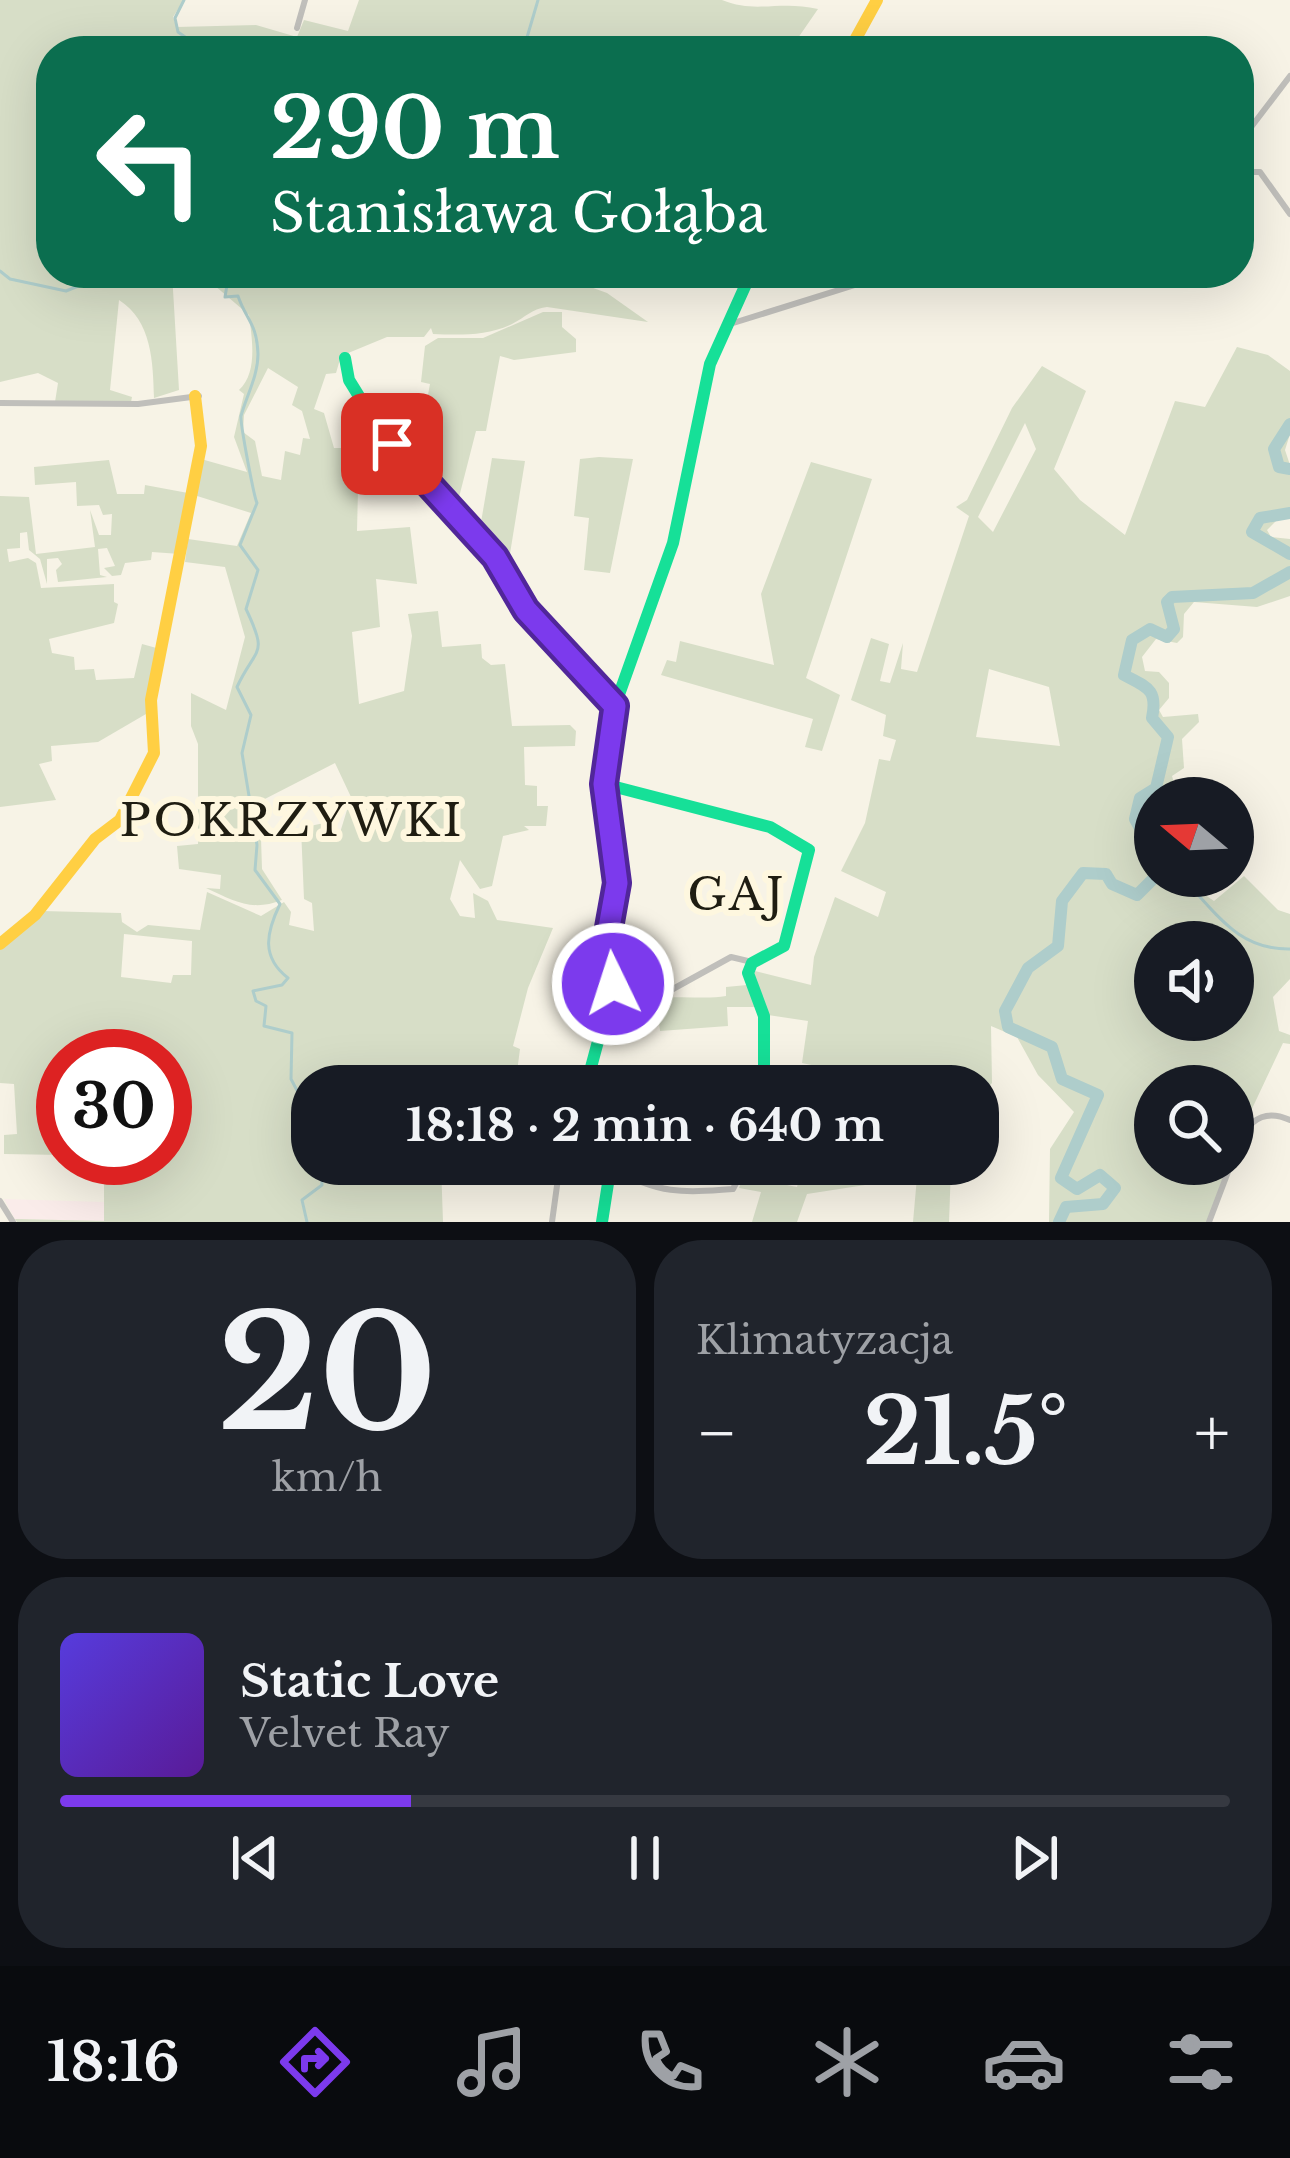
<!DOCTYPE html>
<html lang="pl">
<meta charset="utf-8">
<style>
:root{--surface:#171b24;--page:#20242c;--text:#f1f3f6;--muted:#9ea1a6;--line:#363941;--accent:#7c3aed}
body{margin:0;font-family:"Libre Baskerville",serif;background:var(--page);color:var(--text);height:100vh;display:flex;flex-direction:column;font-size:45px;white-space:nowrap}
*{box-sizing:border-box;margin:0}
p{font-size:39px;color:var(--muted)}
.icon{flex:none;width:66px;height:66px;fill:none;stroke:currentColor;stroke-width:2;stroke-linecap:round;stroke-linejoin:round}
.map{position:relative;height:1222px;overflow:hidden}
.sheet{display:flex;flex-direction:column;gap:18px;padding:18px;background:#0d0f14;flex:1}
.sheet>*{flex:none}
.guide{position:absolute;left:36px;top:36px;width:1218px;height:252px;border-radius:48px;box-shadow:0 12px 48px #0002;background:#0b6e4f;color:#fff;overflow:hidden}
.needle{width:78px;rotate:289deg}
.fabs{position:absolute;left:1134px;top:777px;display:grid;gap:24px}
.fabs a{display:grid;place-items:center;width:120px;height:120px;border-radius:50%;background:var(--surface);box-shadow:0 12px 48px #0002;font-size:60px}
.speed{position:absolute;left:36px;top:1029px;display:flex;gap:24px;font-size:60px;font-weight:700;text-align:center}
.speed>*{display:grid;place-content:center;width:156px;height:156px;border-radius:50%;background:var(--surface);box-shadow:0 12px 48px #0002;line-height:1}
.speed .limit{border:18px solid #d22;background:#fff;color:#111}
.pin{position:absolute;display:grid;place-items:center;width:102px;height:102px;color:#fff;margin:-51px;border-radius:24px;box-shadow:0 6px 18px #0006}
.me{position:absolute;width:132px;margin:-66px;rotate:356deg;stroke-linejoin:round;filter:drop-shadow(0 0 9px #0008)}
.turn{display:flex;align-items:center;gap:42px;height:252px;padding:0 36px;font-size:54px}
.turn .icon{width:156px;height:156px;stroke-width:2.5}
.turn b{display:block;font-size:84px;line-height:102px}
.big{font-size:90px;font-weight:700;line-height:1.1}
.sheet .widget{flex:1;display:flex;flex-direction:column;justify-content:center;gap:18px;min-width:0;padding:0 42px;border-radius:48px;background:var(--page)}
.sheet .dial{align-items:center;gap:0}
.dial b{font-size:156px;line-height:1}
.song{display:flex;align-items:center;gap:36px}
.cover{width:144px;height:144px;border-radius:18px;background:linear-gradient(135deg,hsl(250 70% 55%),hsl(270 70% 35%))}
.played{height:12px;border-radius:6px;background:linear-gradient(90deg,var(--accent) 30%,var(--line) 30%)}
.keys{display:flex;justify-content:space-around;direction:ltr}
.heat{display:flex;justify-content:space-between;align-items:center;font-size:66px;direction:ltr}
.sheet .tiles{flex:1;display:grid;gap:18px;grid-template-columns:1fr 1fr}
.widget:last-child{grid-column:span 2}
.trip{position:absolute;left:291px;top:1065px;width:708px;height:120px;border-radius:48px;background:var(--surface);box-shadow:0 12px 48px #0002;font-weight:700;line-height:120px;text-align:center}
.tabs{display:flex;height:192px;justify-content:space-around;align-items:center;background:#090b0e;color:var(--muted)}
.tabs .icon{width:84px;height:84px}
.tabs .on{color:var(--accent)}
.tabs b{font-size:54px;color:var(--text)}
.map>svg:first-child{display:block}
</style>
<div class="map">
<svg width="1290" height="1222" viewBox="0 0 1290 1222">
<rect width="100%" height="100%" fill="#f7f3e6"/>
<polygon fill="#faecea" points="4,1199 104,1202 105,1221 15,1219"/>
<g fill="#d7dec7" fill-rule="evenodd">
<path d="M0,0H184L173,17L177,27L256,25L297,37L304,20L348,31L359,0H722C756,14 779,0 818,9L789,51H51V273H172L179,390L154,398C153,362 152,321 119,300L110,390L132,397L131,402H55L58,383L38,373L0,382Z"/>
<path d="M200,273H552L607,293L648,322L547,307C531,309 526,317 512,324C487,336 460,335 433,334L431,328L424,337H387L341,356L336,373L326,374L314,409L324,413L334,448H359L357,531L410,527L417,584L376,579L380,627L352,632L359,704L404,691L412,636L408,614L438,611L442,647L481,644L482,658L491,665L505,664L512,726L570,725L576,731L575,746L524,747L525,785L537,786V806H548L546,826H524L529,830L503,836L492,886L480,889L460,860L450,899L460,916L475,918L473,893L488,901L497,920L553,928L528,988L513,1046L520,1049L517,1072L531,1080L500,1079L499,1086H312V1164H441L443,1222H17L15,1219L104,1221V1175L139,1176V1158H165V1056H63V1155L4,1154V1135L17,1134L14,1084L0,1083V947L42,911L121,913L122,922L137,932L148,925L200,930L207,892L261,916L284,902L291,912L289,925L314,931L312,903L304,899L301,828L324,823L326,836H339L351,797L335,763L259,802L266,836L261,838L262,869L282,900C252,912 234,901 206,888L220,889L221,875L179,869L177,846L198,844V744L191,726V693L226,710L245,637L225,567L185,562L188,539L237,546L251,513L194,495L201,459L247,472L234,437L244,394L239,390C258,373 252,338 249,315ZM268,368L298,387L292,405L302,411L310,439L303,438L300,455L285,451L281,480L262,476L255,441L243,432L244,415ZM124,934L192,941L191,975H173L171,983L121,977Z"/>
<polygon points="543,312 562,312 562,327 576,339 576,352 514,360 500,356 486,431 476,431 456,509 408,458 415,417 424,416 430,384 421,382 425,346 438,338 483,338"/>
<path d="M1237,347L1268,355L1290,371V434L1285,450L1290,465V518L1278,519L1267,530L1271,537L1290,539V596L1257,607L1194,602L1184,614L1183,637L1177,643L1156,639L1142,657L1145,671L1159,672L1169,683V698L1159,710L1163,717L1198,714L1199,722L1182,739L1184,768L1172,776L1174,783L1187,785L1186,793L1155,798V876H1177L1214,901L1244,876L1278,910L1290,914V979L1273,997L1279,1031L1290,1035V1044L1283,1043L1233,1149V1086H1155V1164H1228L1207,1222H1049L1050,1149L1074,1112L1038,1075L1017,1037L991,1026L992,1083L983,1093L978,1146V1086H827L830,1069L802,1063L808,1021L768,1015L751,982V970L811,985L814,957L835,897L878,917L886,892L841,871L865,823L879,759L890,761L896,740L883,736L886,715L851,700L871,638L889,644L880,681L890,683L903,643L901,669L917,672L969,516L956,507L967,500L1012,408L1042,366L1086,391L1054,469L1080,500L1125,535L1175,401L1205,407ZM1025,423L1036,449L993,532L978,517ZM989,669L1049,687L1060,746L976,737ZM1155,942H1233V1020H1155Z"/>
<polygon points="599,457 633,459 610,573 584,570 589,518 574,516 580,459"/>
<polygon points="492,458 525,461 508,566 479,534"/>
<polygon points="109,460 117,494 144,494 145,485 188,493 180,554 152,552 151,560 125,563 121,575 112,576 104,568 115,566 107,548 98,549 100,575 107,577 58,582 56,570 62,564 58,558 47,559 47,584 40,559 29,550 27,532 20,533 20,548 7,549 9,562 28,558 36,563 41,588 114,584 114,602 118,604 114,623 49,639 52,653 74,657 75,670 94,669 96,680 134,678 142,644 160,649 146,714 98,742 51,746 52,761 39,764 56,800 0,807 0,496 29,497 36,554 95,547 90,510 99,535 111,535 112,514 103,515 99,505 77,506 76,482 35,485 34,467"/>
<polygon points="811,462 872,479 806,678 840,695 822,751 805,747 813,719 661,675 667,660 676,662 680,641 774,665 761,594"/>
<path d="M747,985L759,1007H727L728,1026L660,1031L659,1022L644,1021L655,1000C676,994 703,1000 726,996V987Z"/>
<polygon points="748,1164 787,1164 782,1184 797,1187 803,1164 965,1164 951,1168 949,1222 913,1222 917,1177 807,1194 797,1222 752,1222 761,1192 739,1188"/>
</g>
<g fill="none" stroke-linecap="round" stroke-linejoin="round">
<g stroke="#aecdcb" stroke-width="3">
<polyline points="184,0 175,18 178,32 205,51"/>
<polyline points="523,51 538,0"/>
<polyline points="0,271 10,279 66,291 108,274 166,273"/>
<path d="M210,273L227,285L225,297L238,296C246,320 257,323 258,354C258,376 246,397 241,416C240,423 254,497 257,503L240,545L258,570L246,609C269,657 256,646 237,687L251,715L242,753L257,845L255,870L280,904C266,933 261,957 288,978L282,985L253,991L256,1001L266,1006L264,1026L292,1033L291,1079L312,1119"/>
<path d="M1180,876C1213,907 1234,950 1290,949"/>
<polyline points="307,1222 302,1200 322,1185 321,1164"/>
</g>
<g stroke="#aecdcb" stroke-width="12">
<polyline points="1290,424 1274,449 1279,467 1290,469"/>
<polyline points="1290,513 1260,518 1252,532 1290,554"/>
<path d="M1155,855L1135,819L1140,798L1156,788L1168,737L1152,718C1158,689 1147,687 1124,675L1132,640L1150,629L1167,637L1174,629L1167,602L1172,597L1253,593L1290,572"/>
<polyline points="1059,1222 1066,1207 1103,1204 1115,1188 1100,1175 1077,1189 1061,1178 1098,1095 1062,1079 1052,1047 1008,1027 1005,1011 1028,968 1058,946 1062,901 1083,873 1106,874 1112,884 1137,895 1156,876"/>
</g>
<g stroke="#c0bfbb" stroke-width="6">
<polyline points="297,28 305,0"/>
<polyline points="1239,143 1290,76"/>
<polyline points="1239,172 1260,172 1290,214"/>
<polyline points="730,324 893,273"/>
<polyline points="0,403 138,404 199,396"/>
<polyline points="610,983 653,1000 731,957 752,962"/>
<path d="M1233,1158C1243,1129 1257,1105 1290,1120"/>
<path d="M612,1168C659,1194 681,1193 733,1189L746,1164"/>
<polyline points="0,1201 13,1222"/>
<polyline points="552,1222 560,1164"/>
<polyline points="1209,1222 1231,1164"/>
</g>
<g stroke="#16e098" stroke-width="12">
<polyline points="345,358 349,380 381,432 492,554 536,622 614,705"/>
<polyline points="604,784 770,827 809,850 784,946 752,963 748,973 764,1016 764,1086"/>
<polyline points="586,1086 611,993 603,961 617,883 604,784 616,703 673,543 710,364 751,273"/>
<polyline points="602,1222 611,1164"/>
</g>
<g stroke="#ffcf43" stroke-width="12">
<polyline points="849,51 877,0"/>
<polyline points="0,944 35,915 95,839 120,820 154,753 151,700 201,446 195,396"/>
</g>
</g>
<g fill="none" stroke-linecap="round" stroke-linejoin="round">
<defs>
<polyline id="route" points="392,444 495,557 526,610 615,706 604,784 617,883 603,961 613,984"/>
</defs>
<use href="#route" stroke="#51269a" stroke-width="30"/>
<use href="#route" stroke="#7c3aed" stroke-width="21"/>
</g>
<g text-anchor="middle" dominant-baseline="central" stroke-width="12" stroke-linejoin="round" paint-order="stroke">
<g font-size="45" letter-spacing="3" fill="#1f1d12" stroke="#fef7df">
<text x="292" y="820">POKRZYWKI</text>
<text x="737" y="894">GAJ</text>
</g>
</g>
</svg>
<div class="fabs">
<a><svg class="needle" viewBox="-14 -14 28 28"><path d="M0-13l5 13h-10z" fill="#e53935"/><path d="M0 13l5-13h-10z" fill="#9ea1a6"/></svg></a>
<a><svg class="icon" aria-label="sound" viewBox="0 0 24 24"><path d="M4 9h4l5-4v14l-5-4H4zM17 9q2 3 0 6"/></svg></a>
<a><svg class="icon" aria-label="search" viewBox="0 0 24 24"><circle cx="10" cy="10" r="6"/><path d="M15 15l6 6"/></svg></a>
</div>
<div class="speed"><div class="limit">30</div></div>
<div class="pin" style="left:392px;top:444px;background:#d93025"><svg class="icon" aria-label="arrive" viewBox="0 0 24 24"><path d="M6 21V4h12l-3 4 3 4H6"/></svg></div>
<svg class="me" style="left:613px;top:984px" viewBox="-20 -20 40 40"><circle r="17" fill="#7c3aed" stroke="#fff" stroke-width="3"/><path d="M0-11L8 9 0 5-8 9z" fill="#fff"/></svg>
<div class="trip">18:18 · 2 min · 640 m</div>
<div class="guide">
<div class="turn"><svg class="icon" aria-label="left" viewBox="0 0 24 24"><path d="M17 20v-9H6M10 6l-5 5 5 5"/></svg><div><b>290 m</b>Stanisława Gołąba</div></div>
</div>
</div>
<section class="sheet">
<div class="tiles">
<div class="widget dial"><b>20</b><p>km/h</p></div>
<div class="widget"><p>Klimatyzacja</p>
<div class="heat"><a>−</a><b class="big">21.5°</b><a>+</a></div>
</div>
<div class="widget">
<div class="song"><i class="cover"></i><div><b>Static Love</b><p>Velvet Ray</p></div></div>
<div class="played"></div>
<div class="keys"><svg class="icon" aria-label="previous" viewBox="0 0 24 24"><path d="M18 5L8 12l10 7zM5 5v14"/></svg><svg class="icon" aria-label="pause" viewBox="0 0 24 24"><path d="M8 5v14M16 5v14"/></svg><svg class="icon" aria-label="next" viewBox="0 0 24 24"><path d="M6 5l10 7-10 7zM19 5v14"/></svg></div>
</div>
</div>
</section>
<nav class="tabs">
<b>18:16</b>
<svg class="icon on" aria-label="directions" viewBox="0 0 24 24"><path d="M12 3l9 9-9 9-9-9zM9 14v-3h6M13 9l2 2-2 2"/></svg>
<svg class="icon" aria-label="music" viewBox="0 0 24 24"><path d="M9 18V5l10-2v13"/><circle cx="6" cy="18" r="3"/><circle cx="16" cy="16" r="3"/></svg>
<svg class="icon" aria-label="phone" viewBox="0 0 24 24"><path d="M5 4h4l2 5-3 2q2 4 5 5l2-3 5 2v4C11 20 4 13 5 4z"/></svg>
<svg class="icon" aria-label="climate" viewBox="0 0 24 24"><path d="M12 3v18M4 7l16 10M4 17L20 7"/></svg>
<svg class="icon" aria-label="car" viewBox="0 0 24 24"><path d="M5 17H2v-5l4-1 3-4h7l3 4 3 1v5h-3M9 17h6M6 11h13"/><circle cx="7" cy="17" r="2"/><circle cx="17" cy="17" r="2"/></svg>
<svg class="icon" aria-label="filters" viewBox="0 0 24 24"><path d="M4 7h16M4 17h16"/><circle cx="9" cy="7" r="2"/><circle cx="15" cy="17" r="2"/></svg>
</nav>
